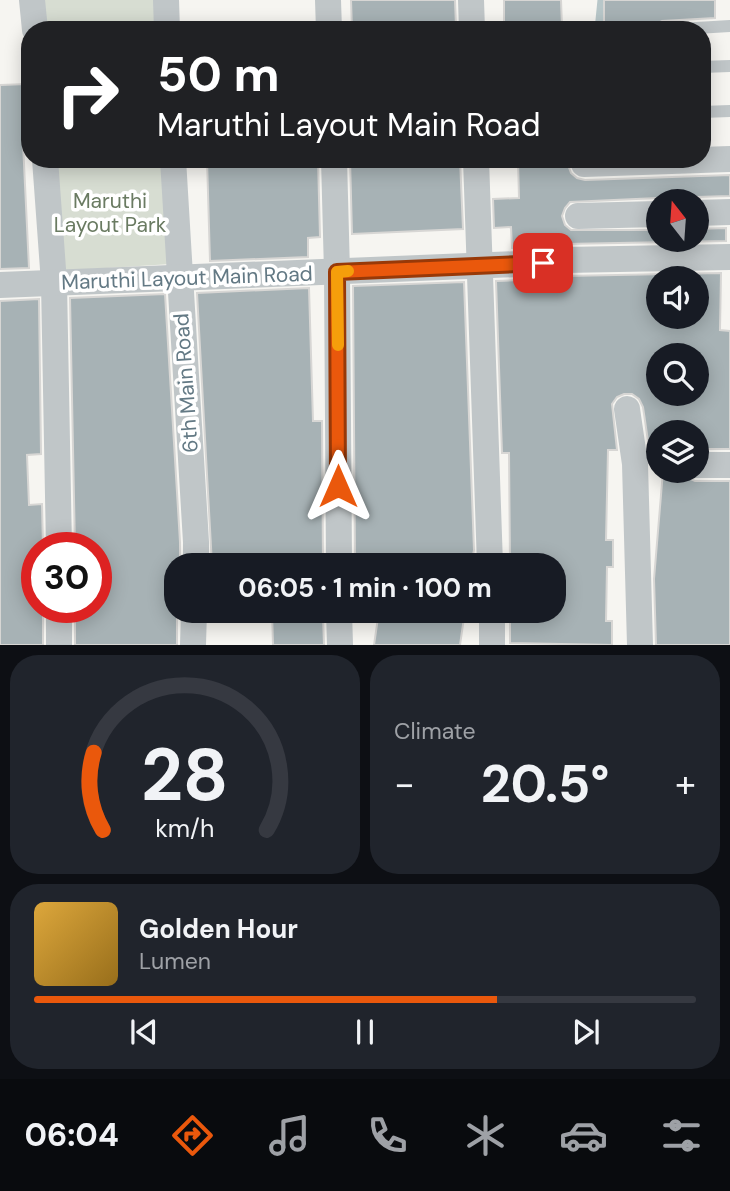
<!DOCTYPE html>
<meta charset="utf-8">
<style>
:root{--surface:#171b24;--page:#20242c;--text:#f1f3f6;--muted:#9ea1a6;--line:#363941;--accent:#ea580c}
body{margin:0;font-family:"DM Sans",sans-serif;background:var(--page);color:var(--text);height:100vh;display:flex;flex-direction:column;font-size:26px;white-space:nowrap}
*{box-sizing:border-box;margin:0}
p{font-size:23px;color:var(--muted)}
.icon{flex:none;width:38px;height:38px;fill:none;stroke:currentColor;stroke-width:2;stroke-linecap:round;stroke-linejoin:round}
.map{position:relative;height:645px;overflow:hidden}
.details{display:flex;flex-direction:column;gap:10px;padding:10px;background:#0d0f14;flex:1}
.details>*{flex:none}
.hud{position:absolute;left:21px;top:21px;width:690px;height:147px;border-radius:28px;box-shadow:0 4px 18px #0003;background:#202124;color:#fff;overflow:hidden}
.needle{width:46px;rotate:343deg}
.buttons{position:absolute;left:646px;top:189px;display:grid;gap:14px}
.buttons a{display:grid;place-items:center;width:63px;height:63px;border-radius:50%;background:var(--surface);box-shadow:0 4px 18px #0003;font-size:35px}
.speed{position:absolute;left:21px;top:532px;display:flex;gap:14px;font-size:35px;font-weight:700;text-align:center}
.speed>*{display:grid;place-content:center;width:91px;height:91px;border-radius:50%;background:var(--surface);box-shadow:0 4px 18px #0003;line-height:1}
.speed .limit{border:10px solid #d22;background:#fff;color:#111}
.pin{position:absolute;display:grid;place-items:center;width:60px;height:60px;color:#fff;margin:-30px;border-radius:14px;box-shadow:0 4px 10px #0006}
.me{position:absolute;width:77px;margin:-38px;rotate:0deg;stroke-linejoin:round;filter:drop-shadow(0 0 5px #0008)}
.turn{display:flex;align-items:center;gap:24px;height:147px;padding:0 21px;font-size:32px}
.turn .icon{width:91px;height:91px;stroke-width:2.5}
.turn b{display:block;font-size:49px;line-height:60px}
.big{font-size:52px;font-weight:700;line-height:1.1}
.details .tile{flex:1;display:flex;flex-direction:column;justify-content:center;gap:10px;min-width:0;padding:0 24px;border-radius:28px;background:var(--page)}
.details .dial{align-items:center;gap:0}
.dial svg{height:182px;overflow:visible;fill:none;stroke:var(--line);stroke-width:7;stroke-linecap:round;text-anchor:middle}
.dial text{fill:var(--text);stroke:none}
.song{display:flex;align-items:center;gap:21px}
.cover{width:84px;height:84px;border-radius:10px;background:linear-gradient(135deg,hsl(40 70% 55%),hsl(40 70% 35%))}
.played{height:7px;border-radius:4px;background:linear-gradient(90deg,var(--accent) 70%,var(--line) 70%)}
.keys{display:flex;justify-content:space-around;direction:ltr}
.heat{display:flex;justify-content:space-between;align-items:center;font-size:38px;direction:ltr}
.details .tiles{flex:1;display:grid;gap:10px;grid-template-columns:1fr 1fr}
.tile:last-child{grid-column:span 2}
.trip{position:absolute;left:164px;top:553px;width:402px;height:70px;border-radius:28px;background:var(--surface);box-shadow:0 4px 18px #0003;font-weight:700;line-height:70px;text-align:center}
.dock{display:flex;height:112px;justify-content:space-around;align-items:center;background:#090b0e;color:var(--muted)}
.dock .icon{width:49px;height:49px}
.dock .on{color:var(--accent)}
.dock b{font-size:32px;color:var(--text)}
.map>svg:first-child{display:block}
</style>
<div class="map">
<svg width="730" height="645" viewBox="0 0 730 645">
<rect width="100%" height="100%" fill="#f6f5f1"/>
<g fill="#d7ddd2">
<polygon points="44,0 157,0 158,30 45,30"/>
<polygon points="53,159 165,159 171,264 59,271"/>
</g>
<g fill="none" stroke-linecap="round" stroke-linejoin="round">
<polyline stroke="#b8c7c9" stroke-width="9" points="599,30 602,0"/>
</g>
<g fill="#a7b2b5" stroke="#d7d6d4" stroke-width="2" fill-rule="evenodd">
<polygon points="351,0 455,0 456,27 352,30"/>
<polygon points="504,0 561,0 562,27 504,29"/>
<polygon points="604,0 715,0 715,18 662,21 658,23 654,29 604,29"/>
<polygon points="27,84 28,121 22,122 29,268 0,269 0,85"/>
<polygon points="207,159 318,159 320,237 308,238 308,257 210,261"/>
<polygon points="350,159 460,159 463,229 352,234"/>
<polygon points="569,159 568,165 571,173 577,178 585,180 730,175 730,196 696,197 686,201 667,201 658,198 570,202 565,208 562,216 565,225 571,230 658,230 658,240 696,240 696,229 726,228 726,241 564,244 552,250 542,247 512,248 511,227 494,228 493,199 519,198 518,160"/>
<path d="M555,273L564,276L721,273L720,330L730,331V449H696V432H658V449L649,448L643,407L639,399L632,394H624L617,397L612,404L617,450H608L606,540H613V567H607L606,621H612V645L510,643V616H555V565H510L509,453H502L496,281L544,279ZM658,278H696V317H658ZM658,355H696V394H658Z"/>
<polygon points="464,282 474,550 471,565 355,565 353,286"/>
<polygon points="309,288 313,421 322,421 323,565 212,565 197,293"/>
<polygon points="165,294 180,542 180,565 177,565 177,645 75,645 75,607 96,607 96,548 75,548 70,298"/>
<polygon points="39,299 41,454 27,455 29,505 42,504 43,548 37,548 37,607 43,607 43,645 0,645 0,301"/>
<polygon points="663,471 682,471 688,478 695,481 730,481 730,645 656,645 654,579"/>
<polygon points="272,611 319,611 319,616 323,616 324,645 273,645"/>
<polygon points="379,611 465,611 460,645 374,645"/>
</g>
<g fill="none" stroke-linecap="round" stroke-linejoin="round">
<g stroke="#c0c6c8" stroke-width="12">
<polyline points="663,30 730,26"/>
<polyline points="702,67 730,66"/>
<polyline points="702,112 730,111"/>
</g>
<g stroke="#c0c6c8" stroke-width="26">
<polyline points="32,0 35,30"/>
<polyline points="166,0 167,30"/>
<polyline points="328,0 329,30"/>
<polyline points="471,0 472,30"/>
<polyline points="45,159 54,283 59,548"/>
<polyline points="173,159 196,542 196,565"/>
<polyline points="334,159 337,272 339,565"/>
<polyline points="476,159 490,565"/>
<polyline points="584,164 730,159"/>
<polyline points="696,213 730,212"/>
<polyline points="578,216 658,214"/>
<polyline points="564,260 730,257"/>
<polyline points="0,285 543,263"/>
<polyline points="627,409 635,464 640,645"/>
<polyline points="696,465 730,465"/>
<polyline points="59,607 59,645"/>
<polyline points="339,611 340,645"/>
<polyline points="492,611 492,645"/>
<polyline points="193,645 194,611"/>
</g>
</g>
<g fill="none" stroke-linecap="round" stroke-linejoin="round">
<defs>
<polyline id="route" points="338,486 337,272 543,263"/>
</defs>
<use href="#route" stroke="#983908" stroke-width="18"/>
<use href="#route" stroke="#ea580c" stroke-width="12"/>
<polyline stroke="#f59e0b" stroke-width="12" points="338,345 337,272 348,271"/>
</g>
<g text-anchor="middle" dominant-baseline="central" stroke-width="7" stroke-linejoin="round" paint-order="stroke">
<g font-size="21" fill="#6a7b62" stroke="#fff">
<text x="110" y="201">Maruthi<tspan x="110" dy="24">Layout Park</tspan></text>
</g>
<g font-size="21" fill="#637984" stroke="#fff">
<text transform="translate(187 278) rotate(-2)">Maruthi Layout Main Road</text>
<text transform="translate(186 383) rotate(-94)">6th Main Road</text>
</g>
</g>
</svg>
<div class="buttons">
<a><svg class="needle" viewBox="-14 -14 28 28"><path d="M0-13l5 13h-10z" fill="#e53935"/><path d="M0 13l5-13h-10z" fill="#9ea1a6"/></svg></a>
<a><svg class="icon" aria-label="sound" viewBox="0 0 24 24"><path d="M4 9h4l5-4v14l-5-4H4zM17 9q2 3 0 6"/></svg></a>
<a><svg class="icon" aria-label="search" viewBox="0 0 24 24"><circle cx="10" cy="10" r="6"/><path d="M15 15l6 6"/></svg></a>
<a><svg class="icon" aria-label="layers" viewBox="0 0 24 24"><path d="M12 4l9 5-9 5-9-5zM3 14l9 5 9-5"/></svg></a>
</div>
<div class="speed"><div class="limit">30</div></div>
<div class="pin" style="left:543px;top:263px;background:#d93025"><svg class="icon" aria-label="arrive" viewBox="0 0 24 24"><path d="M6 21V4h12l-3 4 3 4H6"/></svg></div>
<svg class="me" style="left:338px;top:486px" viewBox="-20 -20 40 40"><path d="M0-17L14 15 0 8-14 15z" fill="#ea580c" stroke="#fff" stroke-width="4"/></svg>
<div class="trip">06:05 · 1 min · 100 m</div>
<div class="hud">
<div class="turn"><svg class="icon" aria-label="right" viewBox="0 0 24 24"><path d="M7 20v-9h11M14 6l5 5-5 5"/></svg><div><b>50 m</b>Maruthi Layout Main Road</div></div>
</div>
</div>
<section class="details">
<div class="tiles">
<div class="tile dial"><svg viewBox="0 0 100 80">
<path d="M14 69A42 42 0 1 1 86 69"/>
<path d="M14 69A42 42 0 0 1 10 35" stroke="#ea580c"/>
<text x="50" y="56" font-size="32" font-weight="700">28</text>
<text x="50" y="72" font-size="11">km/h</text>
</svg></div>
<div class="tile"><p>Climate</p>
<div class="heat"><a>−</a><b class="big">20.5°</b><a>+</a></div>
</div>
<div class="tile">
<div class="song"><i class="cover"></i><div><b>Golden Hour</b><p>Lumen</p></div></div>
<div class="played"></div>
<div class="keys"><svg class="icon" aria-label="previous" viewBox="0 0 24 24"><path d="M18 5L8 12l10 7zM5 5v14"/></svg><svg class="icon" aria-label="pause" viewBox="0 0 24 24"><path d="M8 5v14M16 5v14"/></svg><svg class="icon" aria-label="next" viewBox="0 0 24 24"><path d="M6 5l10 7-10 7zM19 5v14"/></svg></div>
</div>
</div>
</section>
<nav class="dock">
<b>06:04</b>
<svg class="icon on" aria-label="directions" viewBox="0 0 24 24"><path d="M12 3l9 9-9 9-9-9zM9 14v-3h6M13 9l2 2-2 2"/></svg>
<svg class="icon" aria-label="music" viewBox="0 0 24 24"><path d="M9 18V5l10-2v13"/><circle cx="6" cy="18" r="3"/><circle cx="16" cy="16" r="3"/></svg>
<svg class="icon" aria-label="phone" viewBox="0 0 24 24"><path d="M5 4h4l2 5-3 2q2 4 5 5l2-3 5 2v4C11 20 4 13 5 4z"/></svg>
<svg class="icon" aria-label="climate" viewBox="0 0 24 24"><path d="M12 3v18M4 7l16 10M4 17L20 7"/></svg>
<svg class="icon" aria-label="car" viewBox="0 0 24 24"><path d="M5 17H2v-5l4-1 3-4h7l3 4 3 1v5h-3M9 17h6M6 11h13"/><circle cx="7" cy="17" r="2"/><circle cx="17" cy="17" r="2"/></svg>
<svg class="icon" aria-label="filters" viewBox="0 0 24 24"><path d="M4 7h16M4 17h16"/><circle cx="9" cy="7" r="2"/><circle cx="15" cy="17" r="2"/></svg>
</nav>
